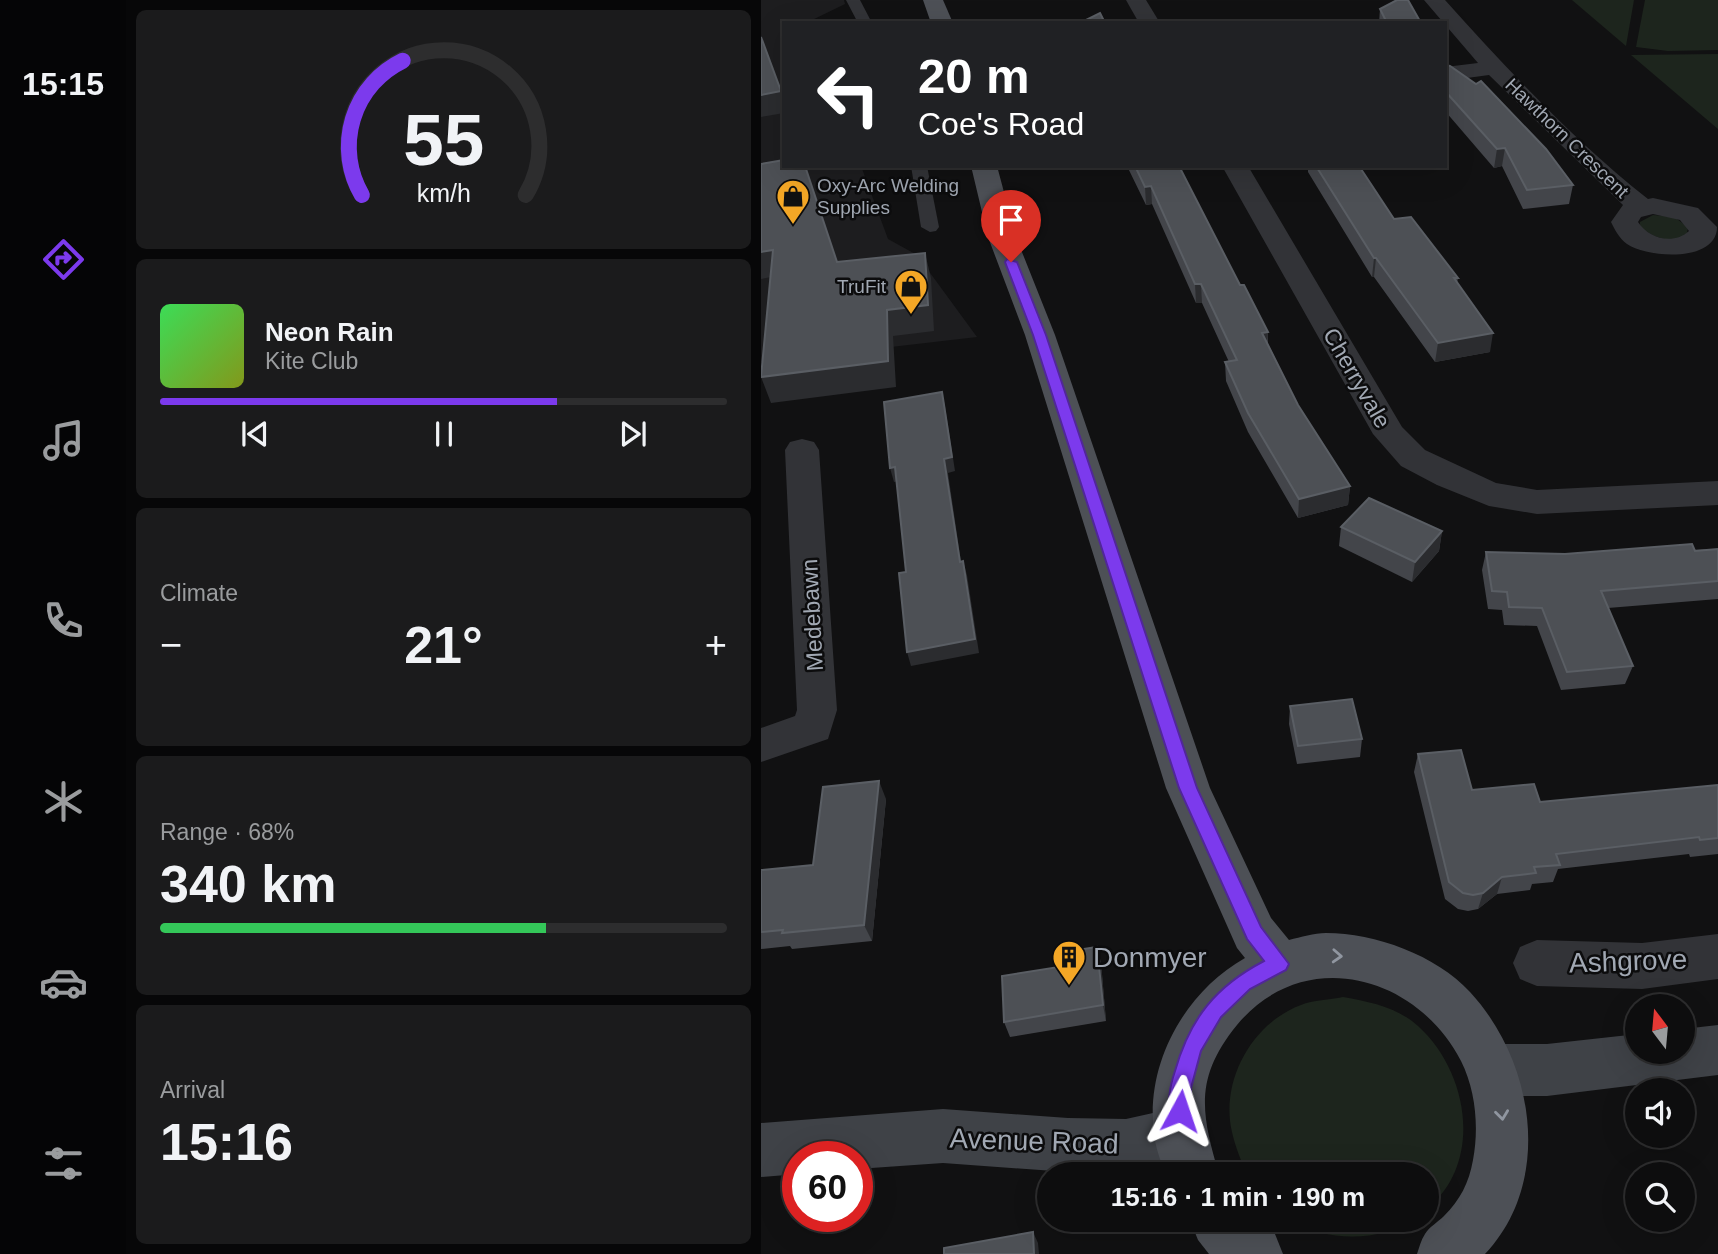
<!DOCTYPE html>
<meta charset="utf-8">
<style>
:root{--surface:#0d0d0e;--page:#1b1b1c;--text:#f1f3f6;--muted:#9a9c9e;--line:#2d2d2e;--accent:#7c3aed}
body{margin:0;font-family:Helvetica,sans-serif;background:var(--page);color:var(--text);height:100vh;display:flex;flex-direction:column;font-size:26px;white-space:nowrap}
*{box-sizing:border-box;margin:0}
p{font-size:23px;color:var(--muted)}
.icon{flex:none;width:38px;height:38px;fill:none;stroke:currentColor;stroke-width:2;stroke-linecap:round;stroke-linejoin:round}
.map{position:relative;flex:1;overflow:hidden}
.side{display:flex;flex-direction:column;gap:10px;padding:10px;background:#070708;width:635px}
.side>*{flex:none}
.hud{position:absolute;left:21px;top:21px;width:665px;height:147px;border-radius:0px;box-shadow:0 7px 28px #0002,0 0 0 2px var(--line);background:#202124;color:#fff;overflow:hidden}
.needle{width:46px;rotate:344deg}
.fabs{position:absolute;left:864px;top:994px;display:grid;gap:14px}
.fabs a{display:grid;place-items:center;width:70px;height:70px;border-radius:50%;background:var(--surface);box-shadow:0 7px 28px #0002,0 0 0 2px var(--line);font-size:35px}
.speed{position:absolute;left:21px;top:1141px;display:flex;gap:14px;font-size:35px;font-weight:700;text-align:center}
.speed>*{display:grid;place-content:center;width:91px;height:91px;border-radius:50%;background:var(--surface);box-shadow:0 7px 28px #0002,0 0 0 2px var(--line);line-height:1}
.speed .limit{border:10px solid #d22;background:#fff;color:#111}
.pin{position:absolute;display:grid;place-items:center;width:60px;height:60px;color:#fff;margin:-72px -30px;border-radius:50% 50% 50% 0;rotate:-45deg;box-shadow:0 0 7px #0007}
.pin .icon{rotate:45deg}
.me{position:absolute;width:77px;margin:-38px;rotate:5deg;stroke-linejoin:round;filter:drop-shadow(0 0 5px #0008)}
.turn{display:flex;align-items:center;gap:24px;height:147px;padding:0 21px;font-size:32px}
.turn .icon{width:91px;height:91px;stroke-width:2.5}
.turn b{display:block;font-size:49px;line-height:60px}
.big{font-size:52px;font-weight:700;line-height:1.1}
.side .tile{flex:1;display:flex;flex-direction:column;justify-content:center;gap:10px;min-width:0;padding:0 24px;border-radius:10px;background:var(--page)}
.side .dial{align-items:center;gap:0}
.dial svg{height:182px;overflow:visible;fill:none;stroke:var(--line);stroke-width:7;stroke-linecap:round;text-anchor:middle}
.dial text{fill:var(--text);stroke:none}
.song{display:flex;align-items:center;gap:21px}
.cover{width:84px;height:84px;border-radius:10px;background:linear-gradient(135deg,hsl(130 70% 55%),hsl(70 70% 35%))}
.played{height:7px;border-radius:4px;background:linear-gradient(90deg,var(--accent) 70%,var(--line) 70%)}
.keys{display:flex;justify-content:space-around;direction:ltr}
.heat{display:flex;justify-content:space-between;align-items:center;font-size:38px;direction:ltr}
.charge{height:10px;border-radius:5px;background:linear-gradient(90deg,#34c759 68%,var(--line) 0)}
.trip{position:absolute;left:276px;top:1162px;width:402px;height:70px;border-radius:35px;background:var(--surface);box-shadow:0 7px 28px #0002,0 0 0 2px var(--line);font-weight:700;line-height:70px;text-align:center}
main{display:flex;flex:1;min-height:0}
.tabs{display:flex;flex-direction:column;width:126px;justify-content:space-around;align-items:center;background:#050506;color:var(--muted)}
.tabs .icon{width:49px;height:49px}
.tabs .on{color:var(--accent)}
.tabs b{font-size:32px;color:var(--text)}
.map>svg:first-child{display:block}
</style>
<main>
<nav class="tabs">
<b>15:15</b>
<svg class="icon on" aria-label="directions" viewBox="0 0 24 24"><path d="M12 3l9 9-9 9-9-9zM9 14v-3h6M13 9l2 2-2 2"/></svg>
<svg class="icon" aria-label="music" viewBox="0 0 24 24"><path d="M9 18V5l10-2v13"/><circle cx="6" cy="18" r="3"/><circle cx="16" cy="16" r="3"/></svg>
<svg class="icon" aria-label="phone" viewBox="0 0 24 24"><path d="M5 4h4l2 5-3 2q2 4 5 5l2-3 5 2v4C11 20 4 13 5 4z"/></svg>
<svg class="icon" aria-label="climate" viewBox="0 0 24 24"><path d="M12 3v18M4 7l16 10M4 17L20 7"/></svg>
<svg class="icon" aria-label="car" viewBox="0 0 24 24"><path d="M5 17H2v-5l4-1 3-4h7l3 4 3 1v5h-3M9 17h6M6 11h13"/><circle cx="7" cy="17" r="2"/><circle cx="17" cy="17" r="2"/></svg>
<svg class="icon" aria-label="filters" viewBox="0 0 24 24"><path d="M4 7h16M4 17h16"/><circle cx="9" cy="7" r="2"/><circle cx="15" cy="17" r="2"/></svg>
</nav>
<section class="side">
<div class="tile dial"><svg viewBox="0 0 100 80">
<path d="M14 69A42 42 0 1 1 86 69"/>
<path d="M14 69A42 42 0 0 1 32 10" stroke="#7c3aed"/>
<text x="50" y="56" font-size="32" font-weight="700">55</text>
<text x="50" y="72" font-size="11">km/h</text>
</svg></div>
<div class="tile">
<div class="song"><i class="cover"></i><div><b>Neon Rain</b><p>Kite Club</p></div></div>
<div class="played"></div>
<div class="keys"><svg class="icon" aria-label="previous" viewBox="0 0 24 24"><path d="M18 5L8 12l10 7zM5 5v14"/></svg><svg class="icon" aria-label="pause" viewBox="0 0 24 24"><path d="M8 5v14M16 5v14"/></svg><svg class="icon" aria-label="next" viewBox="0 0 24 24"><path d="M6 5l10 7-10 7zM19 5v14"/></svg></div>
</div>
<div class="tile"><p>Climate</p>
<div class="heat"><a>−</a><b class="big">21°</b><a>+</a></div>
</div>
<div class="tile"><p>Range · 68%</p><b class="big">340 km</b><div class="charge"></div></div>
<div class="tile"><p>Arrival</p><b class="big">15:16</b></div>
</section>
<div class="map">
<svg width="957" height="1254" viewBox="0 0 957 1254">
<rect width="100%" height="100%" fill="#111112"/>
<polygon fill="#1d1d1f" points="0,0 83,0 84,4 45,23 23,23 23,166 100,166 127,239 156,255 216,337 0,362"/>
<g fill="#1d251d">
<polygon points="811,0 873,0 865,46"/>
<polygon points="884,0 957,0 957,50 907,51 875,47"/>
<polygon points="957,54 957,129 870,55"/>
<path d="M892,215L913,217L927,227L926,233C912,246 892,237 879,227V222Z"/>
<path d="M582,997C609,1002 636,1007 657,1026C707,1071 723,1161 667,1208V1174L485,1173C480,1160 474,1146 471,1132C459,1081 491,1023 540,1005C552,1000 569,1000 582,997Z"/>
<path d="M532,1220H653C621,1241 564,1243 532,1220Z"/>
</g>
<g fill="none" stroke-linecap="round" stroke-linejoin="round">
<g fill="#323337" fill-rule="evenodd">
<polygon points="85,0 99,0 111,23 97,23"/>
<polygon points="150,166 166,166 178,227 175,231 169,232 160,227"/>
</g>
<g fill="#323337" fill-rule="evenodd">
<polygon points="365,0 385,0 399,23 378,23"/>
<path d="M663,0H684C747,70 813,141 887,199L892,198L937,208L956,227C956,263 886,258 866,244C858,238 854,230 850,222L862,205L728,75L684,81V67L717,63ZM892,214L919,220L928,231C913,245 888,239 877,222L880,217Z"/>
<polygon points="461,166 487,166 641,427 664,450 735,483 776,490 957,481 957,505 776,514 728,506 676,485 640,466 612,434"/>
<polygon points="41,439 53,442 58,450 76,710 67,739 0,762 0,728 34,716 36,710 24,450 29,442"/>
<polygon points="957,934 957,979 881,989 776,986 759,979 752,963 759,947 776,940 881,943"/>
</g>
<g fill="#3f4247" fill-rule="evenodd">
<polygon points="957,1025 957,1075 786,1096 733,1096 715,1088 707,1070 715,1052 733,1044 786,1044 877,1034 877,1052 922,1052 922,1029"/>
<polygon points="419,1107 438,1114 445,1133 438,1152 419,1159 365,1173 307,1172 182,1163 96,1169 96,1157 37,1157 37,1174 0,1177 0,1123 182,1109 307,1118 365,1119"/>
</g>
<g fill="#4d5056" fill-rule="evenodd">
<polygon points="162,0 182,0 192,23 170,23"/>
<path d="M210,166H236L255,237L294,335L449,788L510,918L528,940C540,937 553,933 565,933C614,933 675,955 709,992C773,1061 793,1181 724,1254H656C658,1248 660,1240 664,1234C668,1227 677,1222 683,1216C699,1200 708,1183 712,1160C718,1128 715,1091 700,1061C655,974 542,945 476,1025C433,1078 440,1113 458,1174H404C400,1161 394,1147 393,1133C384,1063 424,992 484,958L476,948L405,788L264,335L227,237Z"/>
<polygon points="429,1220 494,1220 514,1234 522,1254 448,1254 437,1240"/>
</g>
</g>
<g fill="#43454a">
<polygon points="619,9 660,23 618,23"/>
<polygon points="684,65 812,185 808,204 762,209 741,166 733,168 684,111"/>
<polygon points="366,166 418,166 479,285 507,332 507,344 537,405 589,486 587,505 537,518 487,432 465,381 464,362 468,362 441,303 435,303 391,204 385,205"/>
<polygon points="547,166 598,166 633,219 697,278 696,283 729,352 674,362 613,277 611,277 547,172"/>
<polygon points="580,527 681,531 678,551 651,582 578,546"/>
<polygon points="957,549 957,599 847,608 872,666 864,684 800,690 776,626 743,625 741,610 727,609 721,570 725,552 804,554"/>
<polygon points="529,706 601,739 599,757 536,764 528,724"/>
<polygon points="657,754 711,790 779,802 957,785 957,854 929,857 928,854 797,869 792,882 771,884 769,890 736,894 717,909 707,911 697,909 684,899 653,772"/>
<polygon points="125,799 111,941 31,949 29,946 0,949 0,870 52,865"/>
<polygon points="336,947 340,963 345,1021 249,1037 243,1022 298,967"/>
</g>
<g fill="#2b2c2f">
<polygon points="20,91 23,102 23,113 0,117 0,95"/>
<polygon points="744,148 741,166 733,168 736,149"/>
<polygon points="390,186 391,204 385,205 384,187"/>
<polygon points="12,250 21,275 0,279 0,252"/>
<polygon points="164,253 170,278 173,331 132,336 135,387 10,403 0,377 126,310"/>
<polygon points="613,258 615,258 613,277 611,277"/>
<polygon points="434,284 440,284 441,303 435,303"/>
<polygon points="507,332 506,351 501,333"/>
<polygon points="732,333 729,352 674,362 677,343"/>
<polygon points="181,392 184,406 194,471 187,473 202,575 199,562 183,459"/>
<polygon points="134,467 138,481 133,482 129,468"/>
<polygon points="589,486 587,505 537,518 538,499"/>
<polygon points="681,531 678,551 651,582 654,562"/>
<polygon points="202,561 206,575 218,653 150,666 146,652"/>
<polygon points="118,781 125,799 111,941 103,925"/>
<polygon points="741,877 736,894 717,909 722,893"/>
<polygon points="336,947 340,963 345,1021 342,1005"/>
<polygon points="272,1232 277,1243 278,1254 273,1254"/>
</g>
<g fill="#4d5055" stroke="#5a5e64" stroke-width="2">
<polygon points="636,0 647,0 660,23 626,23 619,9"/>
<polygon points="339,13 344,23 319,23"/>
<polygon points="0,37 20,91 0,95"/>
<polygon points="684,65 689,66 715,84 720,81 785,149 812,185 766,190 744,148 736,149 684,91"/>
<polygon points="23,160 23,166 44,166 76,262 164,253 167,305 126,310 127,361 0,377 12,250 0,252 0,164"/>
<polygon points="374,166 418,166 479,285 483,285 507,332 501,333 537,405 589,486 538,499 487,413 464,362 476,360 440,284 434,284 390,186 384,187"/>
<polygon points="555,166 598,166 633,219 650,217 697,278 693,278 732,333 677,343 615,258 613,258"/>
<polygon points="181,392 191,457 183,459 199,562 202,561 214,639 146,652 138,573 145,572 134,467 129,468 123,402"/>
<polygon points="608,498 681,531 654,562 580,527"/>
<polygon points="931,544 934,551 957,549 957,581 840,591 872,666 806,672 781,608 748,607 746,592 731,591 725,552 804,554"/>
<polygon points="591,699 601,739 537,746 529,706"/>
<polygon points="700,750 711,790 773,784 779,802 957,785 957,838 939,840 938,837 795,854 799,865 773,867 775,873 741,877 722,893 712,895 702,893 688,882 657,754"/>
<polygon points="118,781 103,925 21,933 22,930 0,932 0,870 52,865 62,787"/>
<polygon points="336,947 342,1005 243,1022 241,976 298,967 297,953"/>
<polygon points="272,1232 273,1254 183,1254 183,1248"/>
</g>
<defs><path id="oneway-chevron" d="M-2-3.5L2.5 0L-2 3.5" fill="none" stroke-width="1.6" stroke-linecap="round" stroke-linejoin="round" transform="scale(1.75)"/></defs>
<g stroke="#9096a0">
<use href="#oneway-chevron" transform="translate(576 956) rotate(3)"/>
<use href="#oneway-chevron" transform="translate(741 1115) rotate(83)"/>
</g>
<path fill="#7c3aed" stroke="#51269a" stroke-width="2" d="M246,259L256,262L285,335L436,788L500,927L528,964L525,970L489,989L460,1017L440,1051L430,1088V1111L427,1118L419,1122L412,1118C405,1103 409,1086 414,1071C429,1018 455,986 503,961L486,939L418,788L272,335L244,262Z"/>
<defs>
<symbol id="shop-pin" viewBox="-11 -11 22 30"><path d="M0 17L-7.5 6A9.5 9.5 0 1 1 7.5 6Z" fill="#f4a726" stroke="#0c0c0d"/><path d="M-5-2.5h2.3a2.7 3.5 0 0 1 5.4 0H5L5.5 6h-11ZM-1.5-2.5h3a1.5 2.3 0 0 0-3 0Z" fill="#111"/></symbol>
<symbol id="building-pin" viewBox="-11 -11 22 30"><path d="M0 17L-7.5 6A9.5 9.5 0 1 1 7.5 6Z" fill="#f4a726" stroke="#0c0c0d"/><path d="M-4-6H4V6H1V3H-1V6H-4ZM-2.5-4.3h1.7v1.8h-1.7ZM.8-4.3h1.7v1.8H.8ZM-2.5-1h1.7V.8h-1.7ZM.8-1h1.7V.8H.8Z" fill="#111"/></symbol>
</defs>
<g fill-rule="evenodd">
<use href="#shop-pin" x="13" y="177" width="38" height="52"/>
<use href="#shop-pin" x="131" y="267" width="38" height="52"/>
<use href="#building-pin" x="289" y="938" width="38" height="52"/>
</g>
<g text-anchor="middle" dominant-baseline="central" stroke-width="5" stroke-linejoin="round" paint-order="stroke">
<g font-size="19" fill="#a1a8b3" stroke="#0c0c0d">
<text transform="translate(806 138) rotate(44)">Hawthorn Crescent</text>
</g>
<g font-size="19" fill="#a1a8b3" stroke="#0c0c0d" text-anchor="start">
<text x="56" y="185">Oxy-Arc Welding<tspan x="56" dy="22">Supplies</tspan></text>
<text x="125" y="286" text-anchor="end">TruFit</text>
</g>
<g font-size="23" fill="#a1a8b3" stroke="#0c0c0d">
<text transform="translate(596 378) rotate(60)">Cherryvale</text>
<text transform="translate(51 615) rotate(-93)">Medebawn</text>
</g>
<g font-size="28" fill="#a1a8b3" stroke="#0c0c0d" text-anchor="start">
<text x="332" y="957">Donmyer</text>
</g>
<g font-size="28" fill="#a1a8b3" stroke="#0c0c0d">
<text transform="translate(867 961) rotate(-2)">Ashgrove</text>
<text transform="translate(273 1141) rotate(2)">Avenue Road</text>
</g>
</g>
</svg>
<div class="fabs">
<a><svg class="needle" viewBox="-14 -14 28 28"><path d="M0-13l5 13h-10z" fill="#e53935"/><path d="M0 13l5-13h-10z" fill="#9a9c9e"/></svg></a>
<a><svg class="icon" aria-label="sound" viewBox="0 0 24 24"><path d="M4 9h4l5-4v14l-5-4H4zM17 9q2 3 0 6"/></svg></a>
<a><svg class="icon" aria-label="search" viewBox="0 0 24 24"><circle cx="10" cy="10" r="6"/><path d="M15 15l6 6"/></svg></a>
</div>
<div class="speed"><div class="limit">60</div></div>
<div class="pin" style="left:250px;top:262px;background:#d93025"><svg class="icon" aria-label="arrive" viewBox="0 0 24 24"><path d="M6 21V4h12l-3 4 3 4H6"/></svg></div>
<svg class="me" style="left:419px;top:1111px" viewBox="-20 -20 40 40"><path d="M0-17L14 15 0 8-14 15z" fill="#7c3aed" stroke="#fff" stroke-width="4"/></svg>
<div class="trip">15:16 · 1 min · 190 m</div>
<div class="hud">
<div class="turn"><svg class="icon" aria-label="left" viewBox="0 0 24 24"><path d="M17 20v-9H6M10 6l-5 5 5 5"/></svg><div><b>20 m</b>Coe's Road</div></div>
</div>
</div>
</main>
